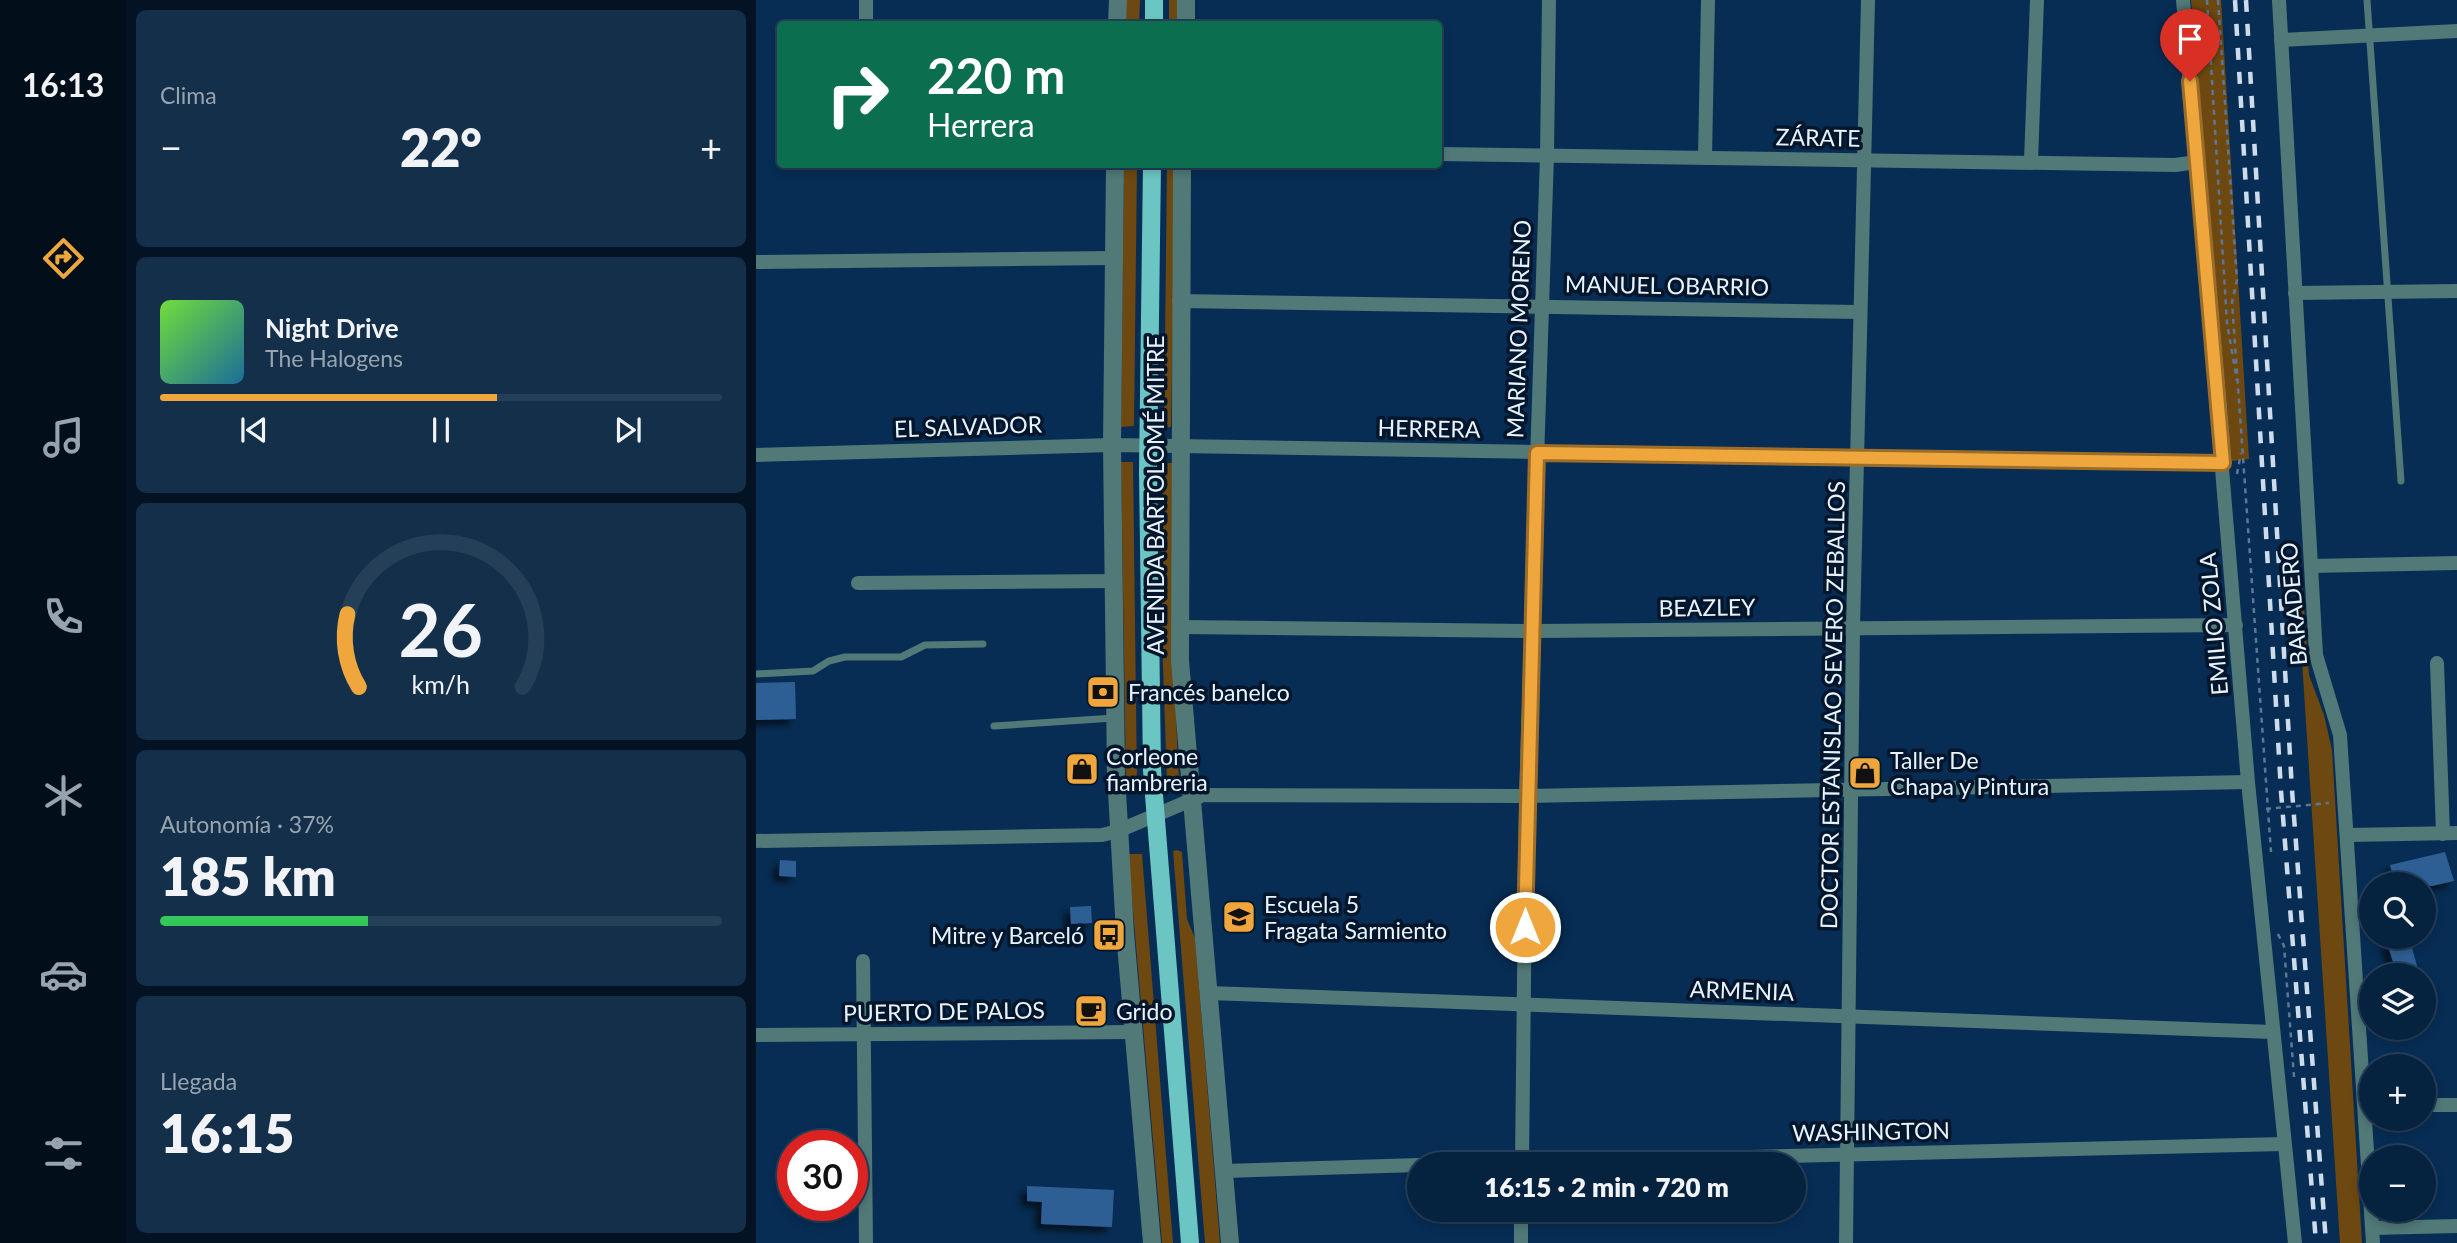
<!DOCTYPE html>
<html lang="es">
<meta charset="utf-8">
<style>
:root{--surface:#05223f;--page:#132f4a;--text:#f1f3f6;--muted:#97a4b0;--line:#263f59;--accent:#efa73d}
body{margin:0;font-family:Lato,sans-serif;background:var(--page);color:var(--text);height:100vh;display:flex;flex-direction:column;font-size:26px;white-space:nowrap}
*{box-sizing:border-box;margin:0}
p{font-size:23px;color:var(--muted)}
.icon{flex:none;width:38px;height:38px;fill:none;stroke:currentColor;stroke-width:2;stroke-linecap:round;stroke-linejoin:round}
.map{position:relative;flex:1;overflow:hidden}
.details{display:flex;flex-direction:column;gap:10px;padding:10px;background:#031323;width:630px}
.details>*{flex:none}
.hud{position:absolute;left:21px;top:21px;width:665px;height:147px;border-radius:7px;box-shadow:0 4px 10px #0003,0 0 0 2px var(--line);background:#0b6e4f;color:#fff;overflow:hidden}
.controls{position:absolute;left:1603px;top:872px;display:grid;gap:14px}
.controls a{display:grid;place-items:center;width:77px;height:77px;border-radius:50%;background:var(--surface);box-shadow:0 4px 10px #0003,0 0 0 2px var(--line);font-size:35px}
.speed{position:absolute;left:21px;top:1130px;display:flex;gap:14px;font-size:35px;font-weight:700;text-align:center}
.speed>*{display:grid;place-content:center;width:91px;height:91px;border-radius:50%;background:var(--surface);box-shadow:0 4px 10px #0003,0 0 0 2px var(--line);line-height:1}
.speed .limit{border:10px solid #d22;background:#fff;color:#111}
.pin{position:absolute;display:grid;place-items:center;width:60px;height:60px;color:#fff;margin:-72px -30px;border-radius:50% 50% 50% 0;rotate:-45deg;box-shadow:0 0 7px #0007}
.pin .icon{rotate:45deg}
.me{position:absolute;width:77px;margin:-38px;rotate:0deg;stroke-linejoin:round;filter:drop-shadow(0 0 5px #0008)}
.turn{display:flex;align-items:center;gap:24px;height:147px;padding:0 35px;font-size:32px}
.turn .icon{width:91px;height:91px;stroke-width:2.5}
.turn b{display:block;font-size:49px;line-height:60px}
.big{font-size:52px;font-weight:800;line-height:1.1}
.details .tile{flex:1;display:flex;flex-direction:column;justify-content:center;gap:10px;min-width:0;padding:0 24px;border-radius:10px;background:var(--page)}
.details .dial{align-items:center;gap:0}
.dial svg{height:182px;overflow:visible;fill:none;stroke:var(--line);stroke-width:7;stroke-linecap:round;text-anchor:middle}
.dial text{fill:var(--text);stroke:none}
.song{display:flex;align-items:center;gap:21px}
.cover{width:84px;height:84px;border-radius:10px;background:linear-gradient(135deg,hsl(100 70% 55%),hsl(200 70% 35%))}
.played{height:7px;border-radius:4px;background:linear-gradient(90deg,var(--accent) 60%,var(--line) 60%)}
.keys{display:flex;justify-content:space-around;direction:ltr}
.heat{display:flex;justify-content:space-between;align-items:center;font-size:38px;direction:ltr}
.charge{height:10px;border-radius:5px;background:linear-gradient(90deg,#34c759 37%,var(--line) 0)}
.trip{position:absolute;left:651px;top:1152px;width:399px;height:70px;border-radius:35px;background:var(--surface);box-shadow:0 4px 10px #0003,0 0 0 2px var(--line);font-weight:800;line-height:70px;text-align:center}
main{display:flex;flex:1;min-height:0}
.dock{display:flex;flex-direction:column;width:126px;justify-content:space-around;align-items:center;background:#020e19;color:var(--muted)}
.dock .icon{width:49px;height:49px}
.dock .current{color:var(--accent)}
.dock b{font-size:32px;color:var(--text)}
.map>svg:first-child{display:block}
</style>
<main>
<nav class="dock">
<b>16:13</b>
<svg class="icon current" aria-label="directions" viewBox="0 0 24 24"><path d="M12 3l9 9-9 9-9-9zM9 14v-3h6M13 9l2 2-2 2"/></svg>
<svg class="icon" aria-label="music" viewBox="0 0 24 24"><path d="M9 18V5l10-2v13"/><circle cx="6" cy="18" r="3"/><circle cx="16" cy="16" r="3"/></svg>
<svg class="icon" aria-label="phone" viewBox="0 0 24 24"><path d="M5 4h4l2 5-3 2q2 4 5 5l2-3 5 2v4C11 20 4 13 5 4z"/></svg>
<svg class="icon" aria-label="climate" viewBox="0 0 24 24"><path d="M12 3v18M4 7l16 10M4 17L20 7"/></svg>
<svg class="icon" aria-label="car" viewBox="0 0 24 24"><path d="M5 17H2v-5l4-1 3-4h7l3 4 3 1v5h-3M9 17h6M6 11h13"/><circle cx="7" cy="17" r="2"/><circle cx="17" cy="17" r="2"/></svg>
<svg class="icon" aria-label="filters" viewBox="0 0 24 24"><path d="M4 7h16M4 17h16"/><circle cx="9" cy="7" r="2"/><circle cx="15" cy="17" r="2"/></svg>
</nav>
<section class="details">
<div class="tile"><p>Clima</p>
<div class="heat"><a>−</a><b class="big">22°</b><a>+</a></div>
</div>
<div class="tile">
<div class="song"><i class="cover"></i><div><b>Night Drive</b><p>The Halogens</p></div></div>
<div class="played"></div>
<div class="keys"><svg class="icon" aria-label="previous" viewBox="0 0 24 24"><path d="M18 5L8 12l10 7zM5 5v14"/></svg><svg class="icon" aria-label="pause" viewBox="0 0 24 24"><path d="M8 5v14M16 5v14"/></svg><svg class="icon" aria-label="next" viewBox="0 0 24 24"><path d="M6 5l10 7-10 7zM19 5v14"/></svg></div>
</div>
<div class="tile dial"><svg viewBox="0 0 100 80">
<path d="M14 69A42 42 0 1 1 86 69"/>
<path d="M14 69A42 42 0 0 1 9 37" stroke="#efa73d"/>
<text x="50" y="56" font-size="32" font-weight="700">26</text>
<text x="50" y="72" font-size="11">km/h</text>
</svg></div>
<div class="tile"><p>Autonomía · 37%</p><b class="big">185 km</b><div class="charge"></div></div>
<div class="tile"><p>Llegada</p><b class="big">16:15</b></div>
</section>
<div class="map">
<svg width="1701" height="1243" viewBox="0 0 1701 1243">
<defs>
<filter id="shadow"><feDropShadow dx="-6" dy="6" stdDeviation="3.5" flood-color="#0009"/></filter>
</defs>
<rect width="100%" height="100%" fill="#072d54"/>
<g fill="#6d4810">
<polygon points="370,0 384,0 383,24 370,24"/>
<rect x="413" y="0" width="9" height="24"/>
<polygon points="1435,0 1465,0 1493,459 1476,461"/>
<polygon points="420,164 415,427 408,428 411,165"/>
<polygon points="368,165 381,165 378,426 365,427"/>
<polygon points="365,462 377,462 381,782 370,784"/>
<polygon points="406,463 416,463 416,637 423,779 411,781 406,637"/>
<polygon points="1540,569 1545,569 1553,675 1568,715 1576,750 1606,1243 1584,1243"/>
<polygon points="421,850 426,852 431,919 439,938 464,1243 449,1243 417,851"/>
<polygon points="372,854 386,854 417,1243 406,1243"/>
</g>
<g fill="#2e5f94" filter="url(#shadow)">
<polygon points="39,682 40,719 0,720 0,683"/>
<polygon points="1689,852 1698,881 1676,886 1639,884 1634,865"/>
<polygon points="24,860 40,861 40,877 23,876"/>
<polygon points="335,906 336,923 315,924 314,907"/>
<polygon points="1653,937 1661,966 1640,971 1631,943"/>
<polygon points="271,1186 358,1190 356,1227 285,1224 286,1202 271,1201"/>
</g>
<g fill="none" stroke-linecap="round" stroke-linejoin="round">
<g stroke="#5c7895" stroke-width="2.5" stroke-dasharray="5 5" stroke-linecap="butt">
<polyline points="1451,0 1471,323 1481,381"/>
<polyline points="1462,0 1481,280 1476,302 1515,852"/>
<polyline points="1481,474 1485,453"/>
<polyline points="1510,809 1573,803"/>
<polyline points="1522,934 1528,946 1538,1077"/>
</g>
<g stroke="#507977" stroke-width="7">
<polyline points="1611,0 1645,481"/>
<polyline points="0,674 57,671 73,661 89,657 145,657 169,645 227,644"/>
<polyline points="238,726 358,718"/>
</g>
<g stroke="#507977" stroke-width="14">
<polyline points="110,0 110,24"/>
<polyline points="1427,0 1492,782 1539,1243"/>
<polyline points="1523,0 1560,655 1584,735 1617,1243"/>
<polyline points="1525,40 1701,31"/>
<polyline points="682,154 1419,165 1441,162"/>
<polyline points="949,158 952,0"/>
<polyline points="1275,161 1281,0"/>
<polyline points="0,262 358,258"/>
<polyline points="1539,293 1701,291"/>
<polyline points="423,301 1103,312"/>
<polyline points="0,455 356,445 1467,463"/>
<polyline points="1555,566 1701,563"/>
<polyline points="102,583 358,581"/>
<polyline points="424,627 776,631 1480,625"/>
<polyline points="1681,663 1687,834"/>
<polyline points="1592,835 1701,833"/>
<polyline points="0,841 346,835 362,831 447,795 770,796 1492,782"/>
<polyline points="107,961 110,1243"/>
<polyline points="453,993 1517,1032"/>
<polyline points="0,1035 377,1032"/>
<polyline points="1668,1105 1701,1105"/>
<polyline points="703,1164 1528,1144"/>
<polyline points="766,1164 770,796 791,155 793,0"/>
<polyline points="469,1171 663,1165"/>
<polyline points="1616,1228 1701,1226"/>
<polyline points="765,1243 765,1209"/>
<polyline points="1090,1243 1097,628 1112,0"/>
</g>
<g stroke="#507977" stroke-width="18">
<polyline points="361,24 362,0"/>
<polyline points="430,24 430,0"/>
<polyline points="359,164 356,445 360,774 369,933 396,1243"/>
<polyline points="426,164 424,661 474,1243"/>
</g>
<g stroke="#6bc5c2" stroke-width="18">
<polyline points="398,24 398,0"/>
<polyline points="396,164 392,471 396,770 434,1243"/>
</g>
<g stroke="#cddbea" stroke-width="4.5" stroke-dasharray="12 12" stroke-linecap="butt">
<polyline points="1479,0 1525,791 1560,1243"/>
<polyline points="1490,0 1536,790 1570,1243"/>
</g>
</g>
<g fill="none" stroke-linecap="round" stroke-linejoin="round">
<defs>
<polyline id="route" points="769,927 781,453 1467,463 1434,81"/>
</defs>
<use href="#route" stroke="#9b6d28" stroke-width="18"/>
<use href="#route" stroke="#efa73d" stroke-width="12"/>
</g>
<defs>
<symbol id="bank-square" viewBox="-11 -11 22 22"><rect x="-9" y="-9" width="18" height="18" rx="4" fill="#efa73d" stroke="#03162b"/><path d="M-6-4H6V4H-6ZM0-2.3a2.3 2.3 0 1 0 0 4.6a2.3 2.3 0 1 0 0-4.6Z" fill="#111"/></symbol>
<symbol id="shop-square" viewBox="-11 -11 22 22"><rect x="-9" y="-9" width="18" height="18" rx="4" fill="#efa73d" stroke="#03162b"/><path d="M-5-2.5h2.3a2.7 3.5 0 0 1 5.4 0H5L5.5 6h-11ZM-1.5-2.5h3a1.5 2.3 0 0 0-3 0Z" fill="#111"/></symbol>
<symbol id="school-square" viewBox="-11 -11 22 22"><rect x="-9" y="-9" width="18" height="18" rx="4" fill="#efa73d" stroke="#03162b"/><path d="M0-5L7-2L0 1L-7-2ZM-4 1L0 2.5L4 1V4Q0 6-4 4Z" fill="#111"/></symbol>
<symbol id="bus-square" viewBox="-11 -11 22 22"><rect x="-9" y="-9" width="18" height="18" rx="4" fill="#efa73d" stroke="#03162b"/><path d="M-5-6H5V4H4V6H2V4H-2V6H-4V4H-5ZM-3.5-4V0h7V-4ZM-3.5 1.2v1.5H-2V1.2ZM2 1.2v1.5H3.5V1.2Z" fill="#111"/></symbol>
<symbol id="cafe-square" viewBox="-11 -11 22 22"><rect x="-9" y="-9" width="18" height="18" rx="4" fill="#efa73d" stroke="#03162b"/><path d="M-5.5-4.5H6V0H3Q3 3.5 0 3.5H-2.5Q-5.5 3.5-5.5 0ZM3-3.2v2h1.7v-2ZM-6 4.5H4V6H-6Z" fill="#111"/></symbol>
</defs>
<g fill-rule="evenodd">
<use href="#bank-square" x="328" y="673" width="38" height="38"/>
<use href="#shop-square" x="307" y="750" width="38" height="38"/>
<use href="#shop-square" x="1090" y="754" width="38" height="38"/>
<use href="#school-square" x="464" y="898" width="38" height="38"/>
<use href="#bus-square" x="334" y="916" width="38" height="38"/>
<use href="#cafe-square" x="316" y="992" width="38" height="38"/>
</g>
<g text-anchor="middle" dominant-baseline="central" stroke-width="7" stroke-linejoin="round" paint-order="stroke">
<g font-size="23" fill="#e8f3ff" stroke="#03162b">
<text transform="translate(1062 137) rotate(1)">ZÁRATE</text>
<text transform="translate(911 285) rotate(1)">MANUEL OBARRIO</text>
<text transform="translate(762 329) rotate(-88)">MARIANO MORENO</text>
<text transform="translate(212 426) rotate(-2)">EL SALVADOR</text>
<text transform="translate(673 428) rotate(1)">HERRERA</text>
<text transform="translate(399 495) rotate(-90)">AVENIDA BARTOLOMÉ MITRE</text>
<text transform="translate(1537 604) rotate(-95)">BARADERO</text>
<text transform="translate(951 607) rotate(-1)">BEAZLEY</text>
<text transform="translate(1457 624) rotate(-95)">EMILIO ZOLA</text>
<text transform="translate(1076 705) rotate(-89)">DOCTOR ESTANISLAO SEVERO ZEBALLOS</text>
<text transform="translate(986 990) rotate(2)">ARMENIA</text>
<text transform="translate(188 1011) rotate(-1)">PUERTO DE PALOS</text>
<text transform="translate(1115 1131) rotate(-1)">WASHINGTON</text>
</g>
<g font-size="23" fill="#e8f3ff" stroke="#03162b" text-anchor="start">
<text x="372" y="692">Francés banelco</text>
<text x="350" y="756">Corleone<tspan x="350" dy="26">fiambreria</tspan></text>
<text x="1134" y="760">Taller De<tspan x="1134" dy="26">Chapa y Pintura</tspan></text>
<text x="508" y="904">Escuela 5<tspan x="508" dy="26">Fragata Sarmiento</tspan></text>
<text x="328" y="935" text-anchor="end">Mitre y Barceló</text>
<text x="360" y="1011">Grido</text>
</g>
</g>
</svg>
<div class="controls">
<a><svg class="icon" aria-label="search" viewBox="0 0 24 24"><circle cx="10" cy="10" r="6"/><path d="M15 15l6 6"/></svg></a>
<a><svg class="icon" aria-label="layers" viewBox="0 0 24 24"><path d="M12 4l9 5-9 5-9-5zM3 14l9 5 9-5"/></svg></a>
<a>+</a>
<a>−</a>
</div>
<div class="speed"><div class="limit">30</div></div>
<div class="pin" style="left:1434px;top:81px;background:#d93025"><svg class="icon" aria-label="arrive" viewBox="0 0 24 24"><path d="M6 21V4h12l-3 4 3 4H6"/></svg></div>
<svg class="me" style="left:769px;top:927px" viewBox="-20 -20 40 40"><circle r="17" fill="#efa73d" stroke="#fff" stroke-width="3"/><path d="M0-11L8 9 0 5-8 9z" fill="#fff"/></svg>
<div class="trip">16:15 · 2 min · 720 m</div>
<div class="hud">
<div class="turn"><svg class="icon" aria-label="right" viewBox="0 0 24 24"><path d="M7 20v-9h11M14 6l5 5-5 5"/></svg><div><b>220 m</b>Herrera</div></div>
</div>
</div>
</main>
